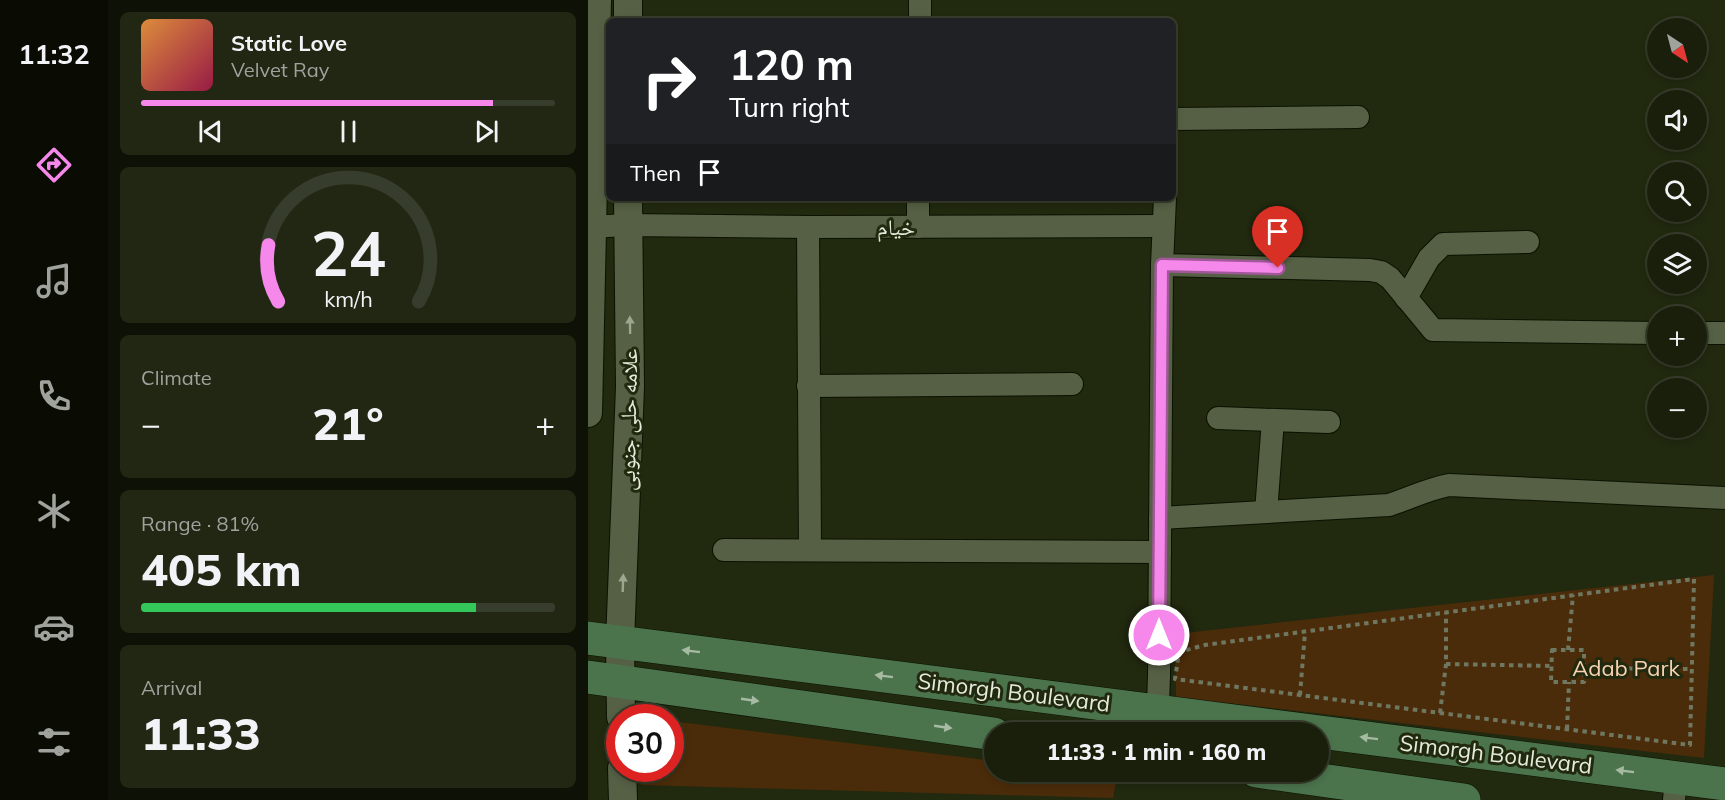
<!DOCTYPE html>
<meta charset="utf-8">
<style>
:root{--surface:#191f0b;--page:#222714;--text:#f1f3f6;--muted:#9fa29d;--line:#373d2c;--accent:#f788eb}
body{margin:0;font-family:Mulish,"Noto Naskh Arabic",sans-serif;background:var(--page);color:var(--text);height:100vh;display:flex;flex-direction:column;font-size:22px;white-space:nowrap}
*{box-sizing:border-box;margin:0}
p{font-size:20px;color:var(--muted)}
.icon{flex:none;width:33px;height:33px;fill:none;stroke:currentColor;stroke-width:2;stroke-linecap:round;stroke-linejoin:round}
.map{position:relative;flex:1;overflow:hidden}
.drawer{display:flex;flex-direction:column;gap:12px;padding:12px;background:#0e1106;width:480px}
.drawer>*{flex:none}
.hud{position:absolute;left:18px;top:18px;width:570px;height:183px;border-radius:9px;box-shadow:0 3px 9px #0003,0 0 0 2px var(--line);background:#202124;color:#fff;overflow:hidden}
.needle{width:39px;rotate:144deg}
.fabs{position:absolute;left:1059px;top:18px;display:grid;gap:12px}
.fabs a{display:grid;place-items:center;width:60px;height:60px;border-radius:50%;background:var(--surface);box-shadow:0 3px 9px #0003,0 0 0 2px var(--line);font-size:30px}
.speed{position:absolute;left:18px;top:704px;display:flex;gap:12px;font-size:30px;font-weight:700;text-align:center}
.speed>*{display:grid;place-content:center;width:78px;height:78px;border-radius:50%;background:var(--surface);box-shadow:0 3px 9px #0003,0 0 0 2px var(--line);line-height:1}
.speed .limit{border:9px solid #d22;background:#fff;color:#111}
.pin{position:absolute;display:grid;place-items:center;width:51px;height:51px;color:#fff;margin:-62px -26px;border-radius:50% 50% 50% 0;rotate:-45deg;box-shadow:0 0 6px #0007}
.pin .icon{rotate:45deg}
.me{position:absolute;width:66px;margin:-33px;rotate:0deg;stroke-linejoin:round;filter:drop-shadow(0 0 4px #0008)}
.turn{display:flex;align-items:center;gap:21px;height:126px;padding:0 24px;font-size:27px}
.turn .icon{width:78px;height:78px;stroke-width:2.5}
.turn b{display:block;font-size:42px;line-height:51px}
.then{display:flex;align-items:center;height:57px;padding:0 24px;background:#0003;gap:12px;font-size:22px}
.big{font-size:45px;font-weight:800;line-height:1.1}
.drawer .tile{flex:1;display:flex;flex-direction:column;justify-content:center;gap:9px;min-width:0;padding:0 21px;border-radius:9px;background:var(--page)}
.drawer .dial{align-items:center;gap:0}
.dial svg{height:156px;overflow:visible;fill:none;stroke:var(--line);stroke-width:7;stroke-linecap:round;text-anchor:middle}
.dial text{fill:var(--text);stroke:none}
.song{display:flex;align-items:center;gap:18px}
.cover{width:72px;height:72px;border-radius:9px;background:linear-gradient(135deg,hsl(30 70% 55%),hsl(340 70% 35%))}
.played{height:6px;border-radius:3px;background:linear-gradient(90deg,var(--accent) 85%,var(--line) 85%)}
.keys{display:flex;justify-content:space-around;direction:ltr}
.heat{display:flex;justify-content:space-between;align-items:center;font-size:33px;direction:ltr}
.charge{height:9px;border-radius:4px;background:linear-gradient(90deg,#34c759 81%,var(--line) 0)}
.trip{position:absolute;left:396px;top:722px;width:345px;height:60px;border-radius:30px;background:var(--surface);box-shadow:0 3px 9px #0003,0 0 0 2px var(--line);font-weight:800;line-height:60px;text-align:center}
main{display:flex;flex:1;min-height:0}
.menu{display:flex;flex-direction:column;width:108px;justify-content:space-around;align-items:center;background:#0a0c04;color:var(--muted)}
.menu .icon{width:42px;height:42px}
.menu .selected{color:var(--accent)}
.menu b{font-size:27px;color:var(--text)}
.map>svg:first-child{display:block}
</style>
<main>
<nav class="menu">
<b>11:32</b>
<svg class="icon selected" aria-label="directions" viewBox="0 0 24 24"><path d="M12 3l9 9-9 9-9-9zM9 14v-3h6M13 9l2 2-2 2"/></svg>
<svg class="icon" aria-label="music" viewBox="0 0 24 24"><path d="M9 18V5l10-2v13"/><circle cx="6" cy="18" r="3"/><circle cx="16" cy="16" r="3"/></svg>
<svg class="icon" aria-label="phone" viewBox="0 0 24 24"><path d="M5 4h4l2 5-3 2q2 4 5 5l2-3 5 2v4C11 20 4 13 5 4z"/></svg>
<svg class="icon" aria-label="climate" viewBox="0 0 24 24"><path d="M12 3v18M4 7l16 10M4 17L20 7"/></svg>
<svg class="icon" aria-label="car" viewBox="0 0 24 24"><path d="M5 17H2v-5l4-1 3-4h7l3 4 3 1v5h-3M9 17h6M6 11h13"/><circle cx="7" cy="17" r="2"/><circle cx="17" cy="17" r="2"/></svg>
<svg class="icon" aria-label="filters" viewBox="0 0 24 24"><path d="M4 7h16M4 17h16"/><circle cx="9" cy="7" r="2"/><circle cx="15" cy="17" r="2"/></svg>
</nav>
<section class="drawer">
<div class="tile">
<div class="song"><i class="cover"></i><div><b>Static Love</b><p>Velvet Ray</p></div></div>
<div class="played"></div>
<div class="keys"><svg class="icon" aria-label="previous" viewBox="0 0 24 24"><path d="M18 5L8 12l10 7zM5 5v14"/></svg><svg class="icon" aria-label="pause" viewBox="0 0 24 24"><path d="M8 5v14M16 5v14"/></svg><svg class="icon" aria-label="next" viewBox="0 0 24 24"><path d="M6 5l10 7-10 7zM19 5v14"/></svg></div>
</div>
<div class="tile dial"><svg viewBox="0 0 100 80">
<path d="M14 69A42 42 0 1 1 86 69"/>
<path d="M14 69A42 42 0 0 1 9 40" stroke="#f788eb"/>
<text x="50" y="56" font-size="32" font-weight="700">24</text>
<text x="50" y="72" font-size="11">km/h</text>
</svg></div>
<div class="tile"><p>Climate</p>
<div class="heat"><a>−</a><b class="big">21°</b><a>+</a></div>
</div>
<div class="tile"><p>Range · 81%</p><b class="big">405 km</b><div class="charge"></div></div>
<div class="tile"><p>Arrival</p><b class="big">11:33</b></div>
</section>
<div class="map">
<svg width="1137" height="800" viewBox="0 0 1137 800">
<rect width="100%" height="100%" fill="#21290f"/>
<g fill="#4b2c0a">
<polygon points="1126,575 1116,758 588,697 587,634"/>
<polygon points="83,721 406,761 406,771 489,771 529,776 525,798 53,785 54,768 82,768"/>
</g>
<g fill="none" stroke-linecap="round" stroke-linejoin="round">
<defs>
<g id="minor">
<polyline points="332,21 332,0"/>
<polyline points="585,119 770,117"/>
<polyline points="0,227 40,225 220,227 575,226"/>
<polyline points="220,227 222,549"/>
<polyline points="330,227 330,198"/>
<polyline points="574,265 782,270 793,272 802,278 845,330 1070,333"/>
<polyline points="818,298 841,258 855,244 940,242"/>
<polyline points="1108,333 1137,333"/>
<polyline points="220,386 484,384"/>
<polyline points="630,418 741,422"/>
<polyline points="678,512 685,420"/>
<path d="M572,518L801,505C822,498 840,489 861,485L1137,498"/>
<polyline points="136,550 572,552"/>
<polyline points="569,732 571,676 574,265 577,198"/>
<polyline points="1086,800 1088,777"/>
</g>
<g id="tertiary">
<polyline points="40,0 40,21"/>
<polyline points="0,413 9,0"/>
<polyline points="33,717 32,642 42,387 40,198"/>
<polyline points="34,768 35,800"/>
</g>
<g id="secondary">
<polyline points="0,638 1137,784"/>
<polyline points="0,677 406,734"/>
<polyline points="668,771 876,800"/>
</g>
</defs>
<use href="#minor" stroke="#0b1200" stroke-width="24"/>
<use href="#tertiary" stroke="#0b1200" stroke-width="30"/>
<use href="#secondary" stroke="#0b1200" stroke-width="34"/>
<g stroke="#6f7761" stroke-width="4" stroke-dasharray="4.5 4.5" stroke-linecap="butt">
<polygon points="1106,579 1102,745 587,679 591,652 617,645"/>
<polygon points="964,650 996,650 996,682 963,682"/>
<polyline points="980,650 985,595"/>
<polyline points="858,664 964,666"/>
<polyline points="996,668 1104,669"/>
<polyline points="712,695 717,632"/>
<polyline points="852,713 858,664 858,613"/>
<polyline points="979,729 981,682"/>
</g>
<use href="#minor" stroke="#566044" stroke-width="22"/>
<use href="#tertiary" stroke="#566044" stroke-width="28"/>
<use href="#secondary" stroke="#4b744d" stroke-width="33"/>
</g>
<defs><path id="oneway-solid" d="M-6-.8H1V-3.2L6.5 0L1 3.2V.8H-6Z" transform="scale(1.5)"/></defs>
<g fill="#9ea690">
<use href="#oneway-solid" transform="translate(42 325) rotate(-91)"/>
<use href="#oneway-solid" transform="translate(35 583) rotate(-88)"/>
</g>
<g fill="#a7bba2">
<use href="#oneway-solid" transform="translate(103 651) rotate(-173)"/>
<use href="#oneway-solid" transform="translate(296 676) rotate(-173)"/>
<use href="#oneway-solid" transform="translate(162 700) rotate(8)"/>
<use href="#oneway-solid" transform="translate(355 727) rotate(8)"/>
<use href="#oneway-solid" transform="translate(781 738) rotate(-173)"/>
<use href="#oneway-solid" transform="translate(1037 771) rotate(-173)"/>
</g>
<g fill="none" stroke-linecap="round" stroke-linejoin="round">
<defs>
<polyline id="route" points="571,635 574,265 690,268"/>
</defs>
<use href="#route" stroke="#a15899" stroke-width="15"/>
<use href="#route" stroke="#f788eb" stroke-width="10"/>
</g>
<g text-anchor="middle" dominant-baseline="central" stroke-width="6" stroke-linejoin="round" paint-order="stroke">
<g font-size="22" fill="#e5ebdb" stroke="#21290f">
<text x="308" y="227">خیام</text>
<text transform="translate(40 420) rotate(-89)">علامه حلی جنوبی</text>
<text transform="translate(426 692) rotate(7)">Simorgh Boulevard</text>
<text transform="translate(908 754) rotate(7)">Simorgh Boulevard</text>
</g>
<g font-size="22" fill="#f8d2b0" stroke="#21290f">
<text x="1038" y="668">Adab Park</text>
</g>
</g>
</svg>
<div class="fabs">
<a><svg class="needle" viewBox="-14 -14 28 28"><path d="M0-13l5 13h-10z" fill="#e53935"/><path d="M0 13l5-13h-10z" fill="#9fa29d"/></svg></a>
<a><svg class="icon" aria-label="sound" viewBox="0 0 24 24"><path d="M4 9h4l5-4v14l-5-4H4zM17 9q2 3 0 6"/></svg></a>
<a><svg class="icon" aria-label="search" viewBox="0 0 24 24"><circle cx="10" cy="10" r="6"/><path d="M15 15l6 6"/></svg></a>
<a><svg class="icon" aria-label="layers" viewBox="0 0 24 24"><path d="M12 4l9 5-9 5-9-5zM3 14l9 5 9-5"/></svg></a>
<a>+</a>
<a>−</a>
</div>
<div class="speed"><div class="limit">30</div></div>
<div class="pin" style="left:690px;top:268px;background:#d93025"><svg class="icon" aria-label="arrive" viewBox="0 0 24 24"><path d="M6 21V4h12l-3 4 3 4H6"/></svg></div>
<svg class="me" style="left:571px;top:635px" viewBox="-20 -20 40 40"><circle r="17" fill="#f788eb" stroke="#fff" stroke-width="3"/><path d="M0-11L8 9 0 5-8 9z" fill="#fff"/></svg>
<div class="trip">11:33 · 1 min · 160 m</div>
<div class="hud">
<div class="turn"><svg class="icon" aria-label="right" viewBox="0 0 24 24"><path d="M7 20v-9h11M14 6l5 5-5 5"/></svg><div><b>120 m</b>Turn right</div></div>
<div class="then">Then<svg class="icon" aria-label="arrive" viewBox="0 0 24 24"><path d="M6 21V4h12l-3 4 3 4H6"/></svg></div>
</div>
</div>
</main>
